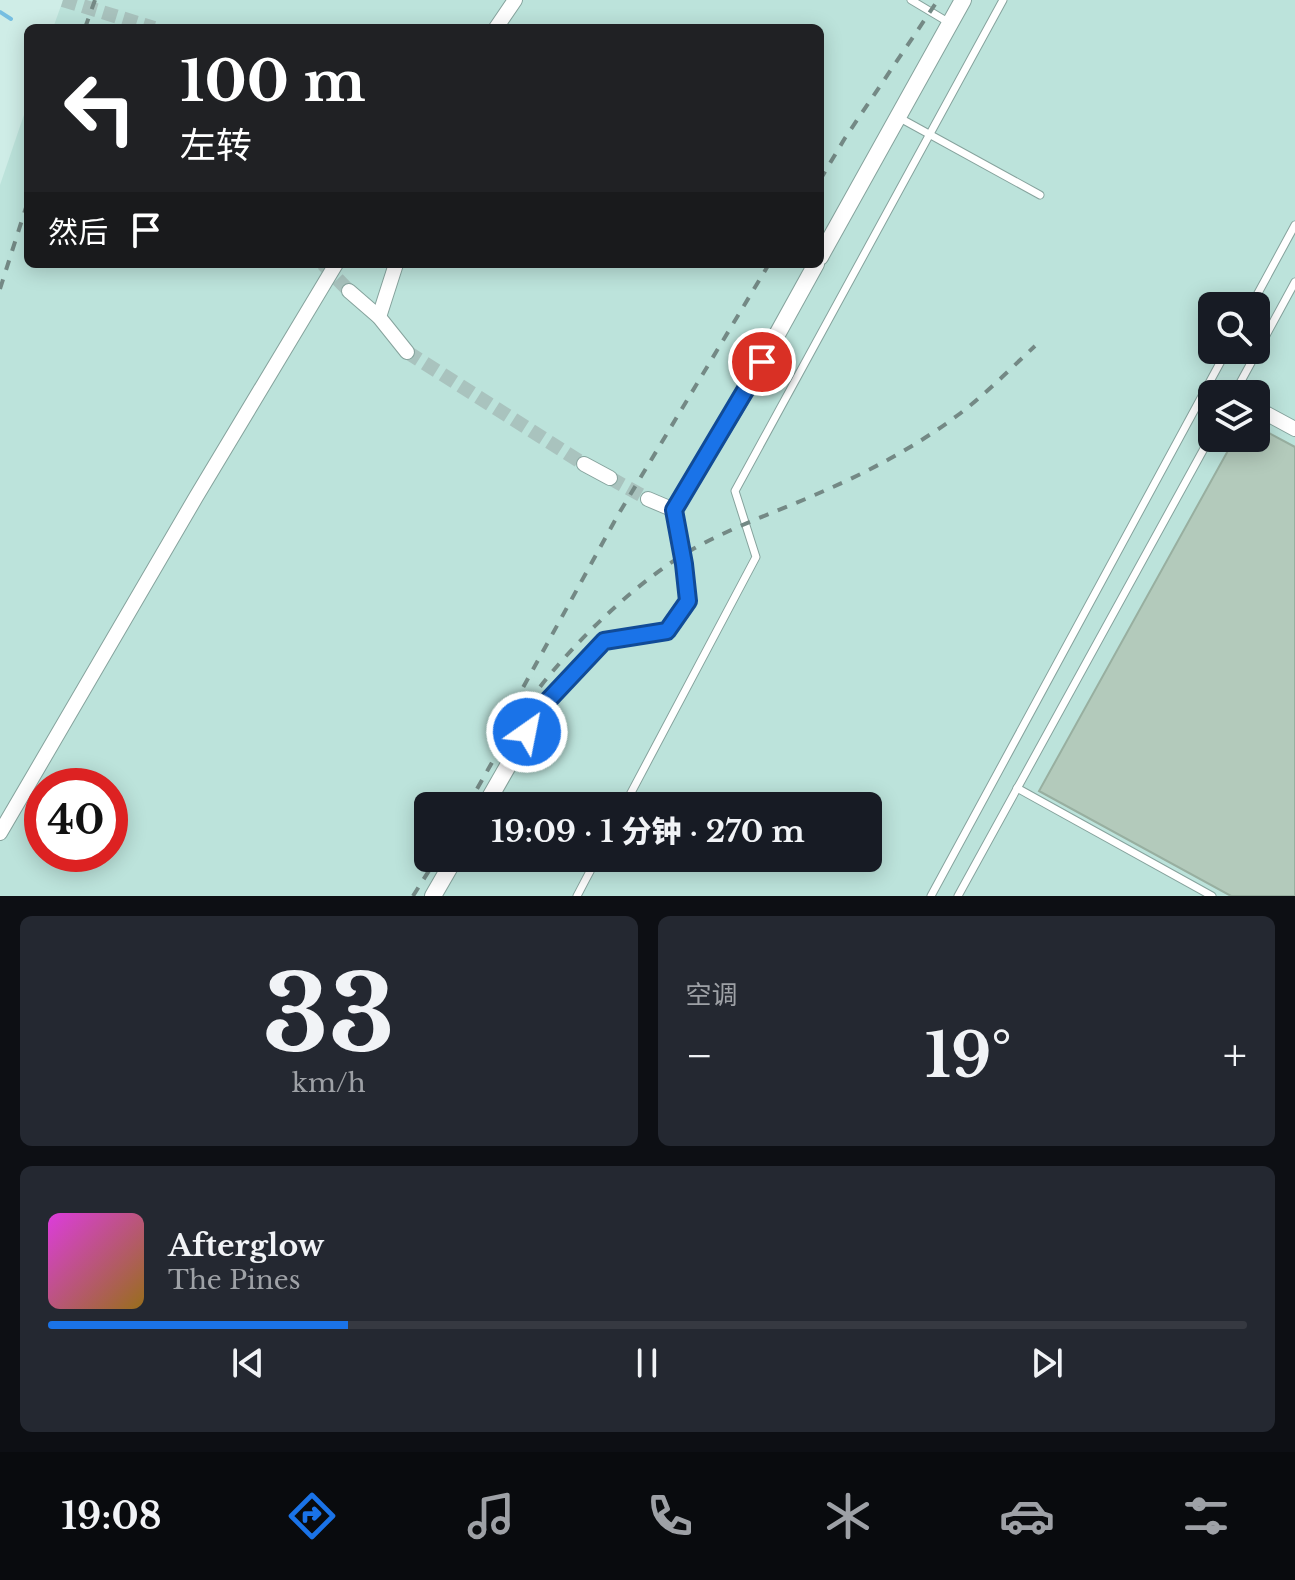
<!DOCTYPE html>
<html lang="zh">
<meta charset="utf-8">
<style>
:root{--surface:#171b24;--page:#242831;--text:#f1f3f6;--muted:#9ea1a6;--line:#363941;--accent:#1a73e8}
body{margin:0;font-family:"Libre Baskerville","Noto Sans SC",serif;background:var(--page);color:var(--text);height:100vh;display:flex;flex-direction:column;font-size:30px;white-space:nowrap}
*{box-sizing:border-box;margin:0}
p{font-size:26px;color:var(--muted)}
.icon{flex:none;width:44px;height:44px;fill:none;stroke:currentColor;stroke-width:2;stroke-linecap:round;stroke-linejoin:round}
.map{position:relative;height:896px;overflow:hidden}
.panel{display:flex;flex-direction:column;gap:20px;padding:20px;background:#0d0f14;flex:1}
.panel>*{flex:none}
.guide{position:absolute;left:24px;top:24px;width:800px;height:244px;border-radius:12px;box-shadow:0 4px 20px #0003;background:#202124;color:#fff;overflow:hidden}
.buttons{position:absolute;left:1198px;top:292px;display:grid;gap:16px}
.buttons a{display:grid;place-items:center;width:72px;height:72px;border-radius:12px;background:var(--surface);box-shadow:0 4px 20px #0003;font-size:40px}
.speed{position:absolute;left:24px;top:768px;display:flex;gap:16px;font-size:40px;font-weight:700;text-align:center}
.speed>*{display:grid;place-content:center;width:104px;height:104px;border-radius:50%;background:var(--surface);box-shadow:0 4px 20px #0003;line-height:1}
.speed .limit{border:12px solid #d22;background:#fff;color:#111}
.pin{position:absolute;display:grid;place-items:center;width:68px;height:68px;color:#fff;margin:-34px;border:4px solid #fff;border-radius:50%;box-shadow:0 2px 8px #0007}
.me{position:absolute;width:88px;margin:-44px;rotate:33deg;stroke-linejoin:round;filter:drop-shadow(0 0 6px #0008)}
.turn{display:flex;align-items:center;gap:28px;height:168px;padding:0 24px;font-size:36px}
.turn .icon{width:104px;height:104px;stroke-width:2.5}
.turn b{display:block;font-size:56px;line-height:68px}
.then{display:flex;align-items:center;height:76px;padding:0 24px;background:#0003;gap:16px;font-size:30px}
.big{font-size:60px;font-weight:800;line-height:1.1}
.panel .widget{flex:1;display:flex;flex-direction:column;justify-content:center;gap:12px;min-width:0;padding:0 28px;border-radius:12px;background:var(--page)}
.panel .dial{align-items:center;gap:0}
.dial b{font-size:104px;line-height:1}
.song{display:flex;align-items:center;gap:24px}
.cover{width:96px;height:96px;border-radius:12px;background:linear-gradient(135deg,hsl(300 70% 55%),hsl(40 70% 35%))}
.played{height:8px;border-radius:4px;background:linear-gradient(90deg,var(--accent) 25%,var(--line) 25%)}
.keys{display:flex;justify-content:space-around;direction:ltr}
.heat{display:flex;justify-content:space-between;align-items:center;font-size:44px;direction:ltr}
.panel .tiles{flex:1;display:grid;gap:20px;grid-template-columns:1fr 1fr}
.widget:last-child{grid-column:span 2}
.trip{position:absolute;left:414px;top:792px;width:468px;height:80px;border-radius:12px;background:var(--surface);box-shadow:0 4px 20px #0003;font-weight:800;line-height:80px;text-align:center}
.menu{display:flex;height:128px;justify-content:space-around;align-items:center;background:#090b0e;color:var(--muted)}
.menu .icon{width:56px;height:56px}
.menu .active{color:var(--accent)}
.menu b{font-size:36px;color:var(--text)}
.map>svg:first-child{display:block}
</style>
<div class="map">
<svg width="1295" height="896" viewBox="0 0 1295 896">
<rect width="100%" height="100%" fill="#cfede7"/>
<path fill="#bce3db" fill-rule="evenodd" d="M63,0H1295V896H0V185L28,103V264H820V28H53ZM1212,306H1256V350H1212ZM1212,394H1256V438H1212ZM42,786H110V854H42ZM428,806H868V858H428Z"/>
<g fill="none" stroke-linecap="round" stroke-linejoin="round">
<polyline stroke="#76bee1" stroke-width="4" points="0,12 11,19"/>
</g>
<polygon fill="#b3cabb" stroke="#98afa0" stroke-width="2" points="1256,426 1295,447 1295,896 1231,896 1039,791 1235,438 1256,438"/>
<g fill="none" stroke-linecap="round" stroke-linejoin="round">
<g stroke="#a9c3be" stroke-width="14" stroke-dasharray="14 7" stroke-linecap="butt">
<polyline points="63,0 154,28"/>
<polyline points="323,264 349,291"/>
<polyline points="407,352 584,464"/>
<polyline points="610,478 648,499"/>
</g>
<defs>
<g id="service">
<polyline points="911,0 948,22"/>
<polyline points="898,117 1040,195"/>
<polyline points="1251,306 1295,225"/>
<polyline points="1234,394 1295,282"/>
<polyline points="1017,788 1212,896"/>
<polyline points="624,806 756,557 735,491 1003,0"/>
<polyline points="577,896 597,858"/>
<polyline points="931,896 1227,350"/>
<polyline points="958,896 1212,434"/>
</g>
<g id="minor">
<polyline points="496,28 515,0"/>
<polyline points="349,291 379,317 407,352"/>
<polyline points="379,317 396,264"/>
<polyline points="1256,408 1295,429"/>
<polyline points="584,464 610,478"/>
<polyline points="648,499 674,510"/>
<polyline points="0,833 196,497 336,264"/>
</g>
<g id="tertiary">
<polyline points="820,257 963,0"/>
<polyline points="485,806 541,708 604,641 667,631 688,601 684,564 674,510 748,387 816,264"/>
<polyline points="433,896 455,858"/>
</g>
</defs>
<use href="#service" stroke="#86a39d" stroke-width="9"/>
<use href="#minor" stroke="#86a39d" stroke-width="16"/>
<use href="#tertiary" stroke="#86a39d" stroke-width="18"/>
<use href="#service" stroke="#fff" stroke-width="7"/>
<use href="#minor" stroke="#fff" stroke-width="14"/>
<use href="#tertiary" stroke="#fff" stroke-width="16"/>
<g stroke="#748985" stroke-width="4" stroke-dasharray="10 10" stroke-linecap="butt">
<polyline points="85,28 95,0"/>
<polyline points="820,180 845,138 938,0"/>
<polyline points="0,289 28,201"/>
<polyline points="504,722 618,515 769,264"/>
<path d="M467,806C491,766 512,723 540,687C578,638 640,579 693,549C736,525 782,510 826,490C872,470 918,445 958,415C985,395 1010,369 1035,346"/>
<polyline points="413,896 437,858"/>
</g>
</g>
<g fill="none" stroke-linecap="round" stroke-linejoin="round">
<defs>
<polyline id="route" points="527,732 541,708 604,641 667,631 688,601 684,564 674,510 762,362"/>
</defs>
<use href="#route" stroke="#114b97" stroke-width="20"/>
<use href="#route" stroke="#1a73e8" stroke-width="14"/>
</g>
</svg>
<div class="buttons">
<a><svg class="icon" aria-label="search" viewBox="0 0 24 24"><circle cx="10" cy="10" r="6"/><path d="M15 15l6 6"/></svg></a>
<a><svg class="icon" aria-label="layers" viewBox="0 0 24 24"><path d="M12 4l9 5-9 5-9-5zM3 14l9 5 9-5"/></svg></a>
</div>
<div class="speed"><div class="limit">40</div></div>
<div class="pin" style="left:762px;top:362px;background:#d93025"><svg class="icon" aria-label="arrive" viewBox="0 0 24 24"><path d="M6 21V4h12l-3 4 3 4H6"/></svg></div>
<svg class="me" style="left:527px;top:732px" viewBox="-20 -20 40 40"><circle r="17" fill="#1a73e8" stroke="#fff" stroke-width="3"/><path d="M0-11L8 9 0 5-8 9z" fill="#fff"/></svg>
<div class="trip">19:09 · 1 分钟 · 270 m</div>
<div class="guide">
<div class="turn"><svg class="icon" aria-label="left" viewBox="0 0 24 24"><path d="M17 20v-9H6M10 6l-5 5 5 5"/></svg><div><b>100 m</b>左转</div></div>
<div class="then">然后<svg class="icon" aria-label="arrive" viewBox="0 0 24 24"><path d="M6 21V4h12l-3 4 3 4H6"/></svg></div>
</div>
</div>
<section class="panel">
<div class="tiles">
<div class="widget dial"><b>33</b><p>km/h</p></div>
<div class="widget"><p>空调</p>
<div class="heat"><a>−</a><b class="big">19°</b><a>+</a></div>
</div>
<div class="widget">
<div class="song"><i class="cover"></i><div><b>Afterglow</b><p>The Pines</p></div></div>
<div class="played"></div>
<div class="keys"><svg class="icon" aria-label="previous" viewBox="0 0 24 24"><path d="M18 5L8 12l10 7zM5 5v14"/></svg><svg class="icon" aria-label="pause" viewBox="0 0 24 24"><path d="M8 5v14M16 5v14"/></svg><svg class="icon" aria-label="next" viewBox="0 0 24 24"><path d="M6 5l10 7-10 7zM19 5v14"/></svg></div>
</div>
</div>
</section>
<nav class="menu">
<b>19:08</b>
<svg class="icon active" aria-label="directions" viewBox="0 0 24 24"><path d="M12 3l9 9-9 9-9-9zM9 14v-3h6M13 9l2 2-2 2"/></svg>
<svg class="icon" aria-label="music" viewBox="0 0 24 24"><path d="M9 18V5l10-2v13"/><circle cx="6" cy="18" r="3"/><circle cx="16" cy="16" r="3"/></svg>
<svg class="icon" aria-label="phone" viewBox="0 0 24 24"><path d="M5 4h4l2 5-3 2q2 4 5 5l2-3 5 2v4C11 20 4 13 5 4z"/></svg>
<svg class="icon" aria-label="climate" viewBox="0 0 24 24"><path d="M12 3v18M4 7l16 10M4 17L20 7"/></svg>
<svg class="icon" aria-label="car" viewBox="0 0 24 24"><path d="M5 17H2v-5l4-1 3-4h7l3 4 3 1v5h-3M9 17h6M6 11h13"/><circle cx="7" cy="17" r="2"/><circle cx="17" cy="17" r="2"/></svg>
<svg class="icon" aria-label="filters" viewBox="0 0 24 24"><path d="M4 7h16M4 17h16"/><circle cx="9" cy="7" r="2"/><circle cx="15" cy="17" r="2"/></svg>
</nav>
